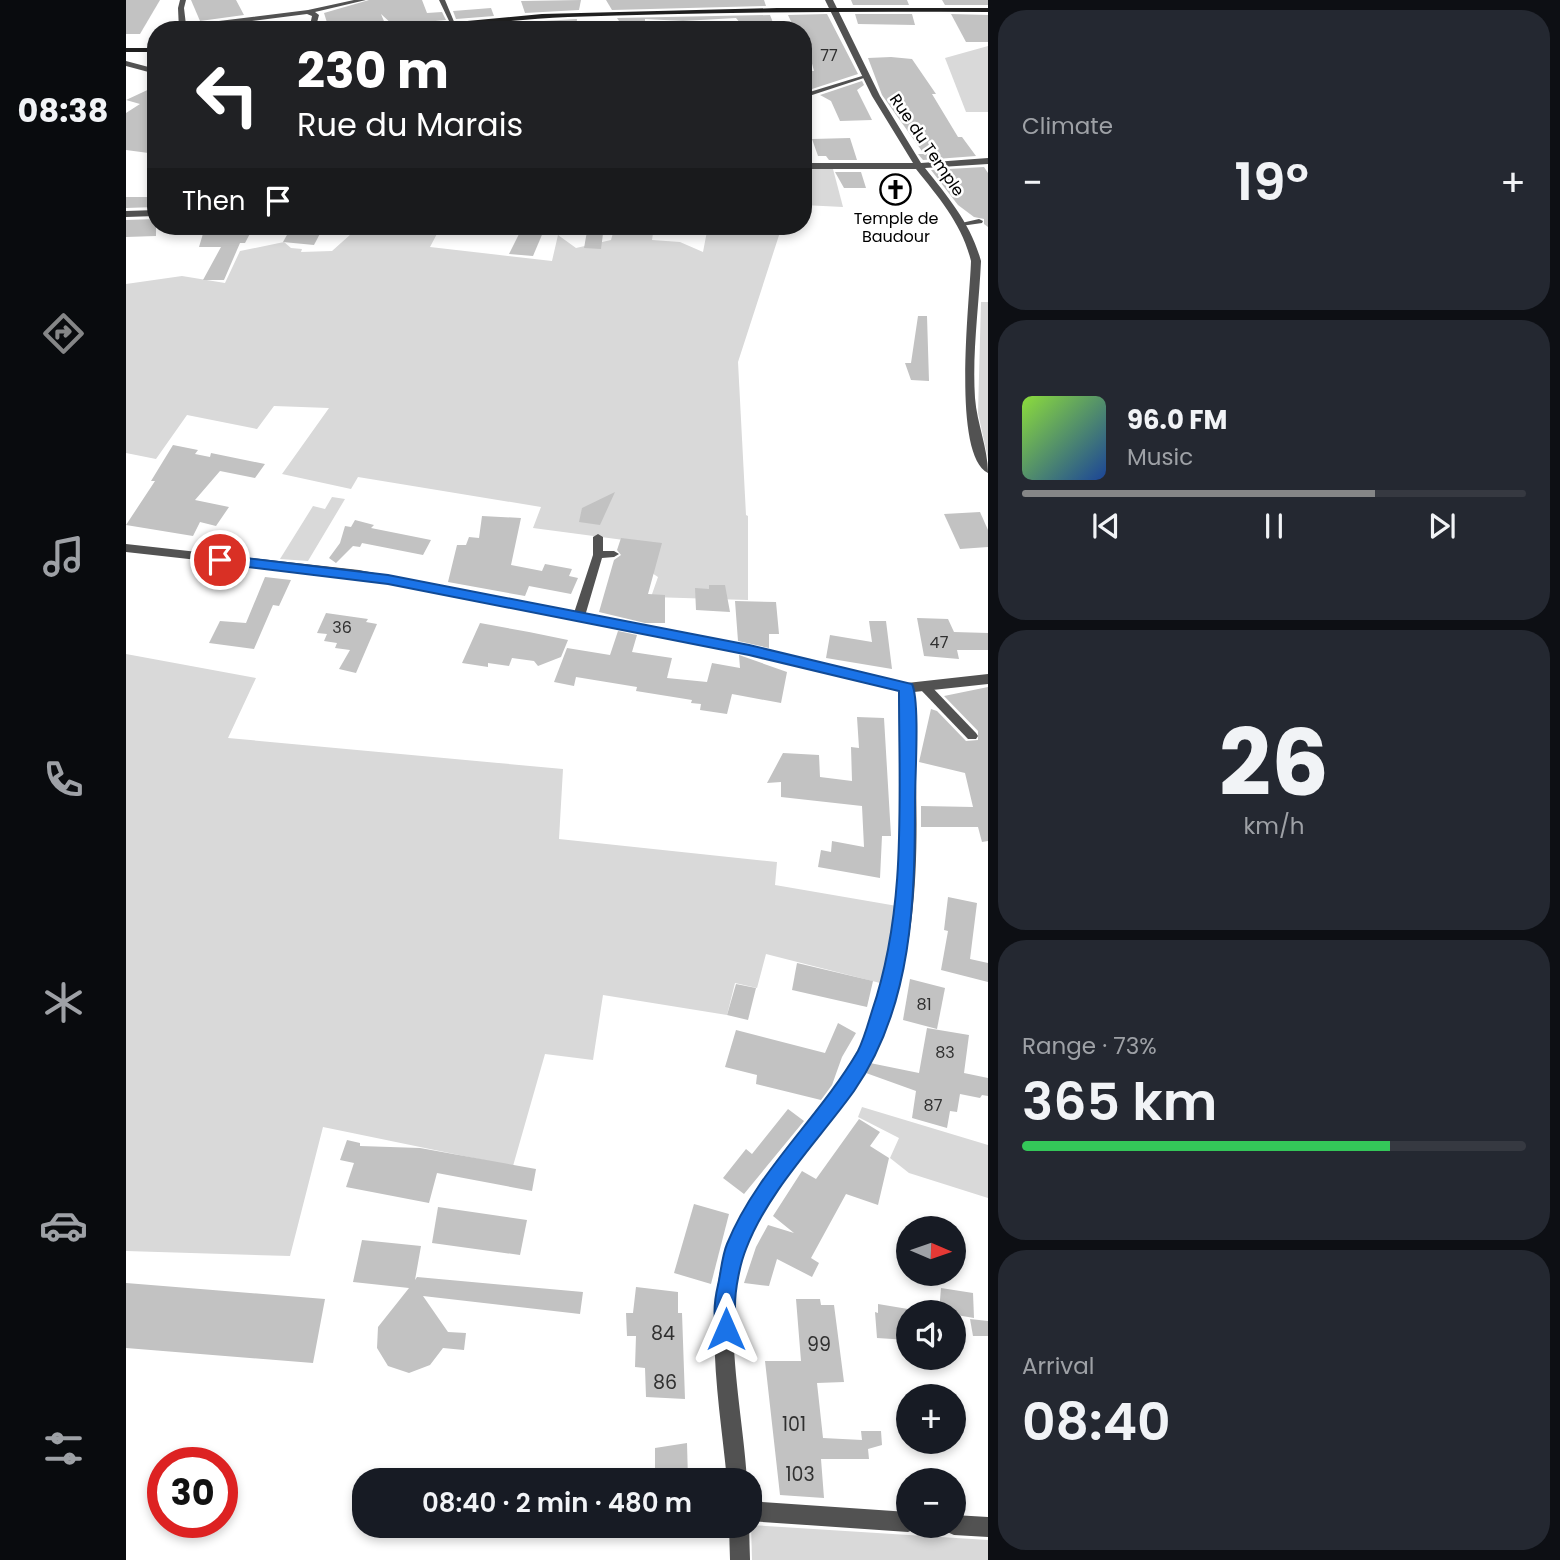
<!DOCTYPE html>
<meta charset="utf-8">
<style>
:root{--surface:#171b24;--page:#242831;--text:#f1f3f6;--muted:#9ea1a6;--line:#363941;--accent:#858687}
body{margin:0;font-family:Poppins,sans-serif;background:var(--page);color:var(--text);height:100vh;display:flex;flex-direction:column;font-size:26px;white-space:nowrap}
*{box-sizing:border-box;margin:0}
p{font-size:23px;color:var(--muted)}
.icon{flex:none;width:38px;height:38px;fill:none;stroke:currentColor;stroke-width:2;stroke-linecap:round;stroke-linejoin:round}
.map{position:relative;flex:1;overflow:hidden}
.panel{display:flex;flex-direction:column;gap:10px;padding:10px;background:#0d0f14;width:572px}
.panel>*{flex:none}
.hud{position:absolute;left:21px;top:21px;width:665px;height:214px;border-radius:28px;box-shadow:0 4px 10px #0003;background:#202124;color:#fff;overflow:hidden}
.needle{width:46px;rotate:92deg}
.buttons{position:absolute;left:770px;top:1216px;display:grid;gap:14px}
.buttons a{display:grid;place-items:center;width:70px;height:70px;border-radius:50%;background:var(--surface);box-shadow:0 4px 10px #0003;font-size:35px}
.speed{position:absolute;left:21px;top:1447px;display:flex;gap:14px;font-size:35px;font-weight:700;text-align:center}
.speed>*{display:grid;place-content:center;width:91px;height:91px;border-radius:50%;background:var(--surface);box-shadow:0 4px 10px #0003;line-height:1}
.speed .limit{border:10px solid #d22;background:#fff;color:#111}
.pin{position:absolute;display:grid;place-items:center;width:60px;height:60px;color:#fff;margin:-30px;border:4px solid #fff;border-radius:50%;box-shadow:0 2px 7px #0007}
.me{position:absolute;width:77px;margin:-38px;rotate:0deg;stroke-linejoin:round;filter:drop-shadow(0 0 5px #0008)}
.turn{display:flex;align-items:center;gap:24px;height:147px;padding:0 35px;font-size:32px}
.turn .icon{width:91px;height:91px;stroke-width:2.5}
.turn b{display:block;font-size:49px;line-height:60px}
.then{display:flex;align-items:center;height:66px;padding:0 35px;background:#0003;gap:14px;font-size:26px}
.big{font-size:52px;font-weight:600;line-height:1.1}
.panel .card{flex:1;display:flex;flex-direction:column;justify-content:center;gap:10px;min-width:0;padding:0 24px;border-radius:28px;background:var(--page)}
.panel .dial{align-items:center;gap:0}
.dial b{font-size:91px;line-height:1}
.song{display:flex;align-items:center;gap:21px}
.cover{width:84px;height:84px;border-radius:10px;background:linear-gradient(135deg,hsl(90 70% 55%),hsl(220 70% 35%))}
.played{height:7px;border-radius:4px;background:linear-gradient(90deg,var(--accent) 70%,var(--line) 70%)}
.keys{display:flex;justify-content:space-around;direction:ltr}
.heat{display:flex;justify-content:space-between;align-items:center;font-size:38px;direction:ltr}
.charge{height:10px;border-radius:5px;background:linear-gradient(90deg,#34c759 73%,var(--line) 0)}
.trip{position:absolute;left:226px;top:1468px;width:410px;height:70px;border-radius:28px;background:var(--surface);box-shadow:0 4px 10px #0003;font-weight:600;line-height:70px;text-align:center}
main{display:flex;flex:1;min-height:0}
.dock{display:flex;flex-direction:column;width:126px;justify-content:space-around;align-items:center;background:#090b0e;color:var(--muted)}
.dock .icon{width:49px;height:49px}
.dock .active{color:var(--accent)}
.dock b{font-size:32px;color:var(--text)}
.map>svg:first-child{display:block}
</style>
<main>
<nav class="dock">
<b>08:38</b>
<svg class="icon active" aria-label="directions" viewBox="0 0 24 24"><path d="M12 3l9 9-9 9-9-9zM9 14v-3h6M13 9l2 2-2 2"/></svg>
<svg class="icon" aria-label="music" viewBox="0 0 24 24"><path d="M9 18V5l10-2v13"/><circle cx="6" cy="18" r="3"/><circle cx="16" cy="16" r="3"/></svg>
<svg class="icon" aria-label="phone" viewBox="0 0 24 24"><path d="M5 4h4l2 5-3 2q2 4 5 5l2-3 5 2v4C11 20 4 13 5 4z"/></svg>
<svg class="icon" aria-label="climate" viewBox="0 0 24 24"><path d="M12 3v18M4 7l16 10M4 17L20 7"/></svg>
<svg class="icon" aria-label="car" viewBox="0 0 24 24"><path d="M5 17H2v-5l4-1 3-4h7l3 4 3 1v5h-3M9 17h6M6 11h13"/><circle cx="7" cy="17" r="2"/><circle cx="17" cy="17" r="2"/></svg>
<svg class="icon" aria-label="filters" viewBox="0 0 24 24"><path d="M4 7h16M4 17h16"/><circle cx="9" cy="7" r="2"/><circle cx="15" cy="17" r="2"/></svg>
</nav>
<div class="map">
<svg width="862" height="1560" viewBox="0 0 862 1560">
<rect width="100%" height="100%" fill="#fff"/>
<g fill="#d9d9d9">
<polygon points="862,46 862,112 840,112 819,58"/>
<polygon points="677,169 707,169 717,207 677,205"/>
<polygon points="234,226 313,230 304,247 426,261 432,235 450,248 485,240 489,226 528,226 526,240 554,242 577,252 582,226 656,226 612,362 620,515 622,516 622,600 525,597 532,577 523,571 528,544 407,528 415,507 232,477 225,489 156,474 203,408 148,406 131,429 61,415 30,459 0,453 0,284 56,276 99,283 114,251 158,242 165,248 176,249 175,252 206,251"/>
<polygon points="855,302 862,302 862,459 852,413"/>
<polygon points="206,497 219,499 182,561 154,559 187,506 199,509"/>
<polygon points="0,654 130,678 102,738 437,769 433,839 651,862 649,885 771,906 758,984 640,954 631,988 609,983 601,1015 477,995 467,1060 419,1054 387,1166 197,1127 164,1256 0,1251"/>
<polygon points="736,1107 862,1145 862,1198 783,1173 764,1158 773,1138 732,1117"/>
<polygon points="625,1525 862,1540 862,1560 626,1560"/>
</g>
<g fill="#c2c2c2">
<polygon points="0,0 34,0 14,34 0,34"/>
<polygon points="65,0 110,0 118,15 74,21"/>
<polygon points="243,0 296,0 301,13 316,12 320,20 267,25 255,14 260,26 203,29 198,13"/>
<polygon points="455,0 453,10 399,13 395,1"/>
<polygon points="480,0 638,0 640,6 486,10"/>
<polygon points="725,0 781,0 783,5 727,5"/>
<polygon points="816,0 862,0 862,5 819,5"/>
<polygon points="365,8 368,16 330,19 327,11"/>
<polygon points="701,14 732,74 683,90 677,87 677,75 685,75 684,71 688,71 677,30 669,30 662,15"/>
<polygon points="729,14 786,14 789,25 732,24"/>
<polygon points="825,14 862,15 862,42 840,42"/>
<polygon points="644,15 650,30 628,30 626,24 615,24 610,18 557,21 519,19 519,27 497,27 491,18"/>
<polygon points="451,19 450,29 404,30 401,22"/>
<polygon points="765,57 786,59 810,94 806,94 832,137 836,137 850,156 797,160 792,154 798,154 756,95 742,58"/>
<polygon points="736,81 738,85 731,90 746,120 714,121 705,101 694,95"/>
<polygon points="30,86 30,154 0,150 0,113 14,104 0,100"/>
<polygon points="724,138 731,160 703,160 700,156 692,156 686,139"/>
<polygon points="858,167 862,173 862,227 858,224 858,219 848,217 832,205 805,170"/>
<polygon points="709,172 735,172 740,188 718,188"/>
<polygon points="0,197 30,197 30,207 0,208"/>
<polygon points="30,219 30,236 0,237 0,220"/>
<polygon points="128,226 119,243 114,243 98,280 77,280 95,247 73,247 79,227"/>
<polygon points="166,226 198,226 188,245 157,242"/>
<polygon points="397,226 415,226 418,230 407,256 383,254"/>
<polygon points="462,226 478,226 475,249 458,248"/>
<polygon points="792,316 801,316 803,381 785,380 779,363 785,363"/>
<polygon points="47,445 72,450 69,454 84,457 85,453 139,464 129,478 94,471 69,500 103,507 90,526 74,522 67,536 0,525 29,481 25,481"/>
<polygon points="489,492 474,525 453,522 456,508"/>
<polygon points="854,512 862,530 862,547 834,549 818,514"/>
<polygon points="356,516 395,518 385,565 416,571 419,564 446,569 443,576 452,578 445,594 403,586 399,596 322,582 331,545 340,545 343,537 353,538"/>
<polygon points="229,520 248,525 245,528 305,540 297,555 236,543 234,547 227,546 210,563 203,558 214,543 219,526 225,527"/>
<polygon points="495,538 536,543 522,594 539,595 539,623 519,623 473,612 488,560 495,555 491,550"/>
<polygon points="139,577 165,580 153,606 147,605 128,649 83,643 94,621 120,623"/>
<polygon points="583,585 599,585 604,612 570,610 569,588 583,589"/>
<polygon points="609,601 650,602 653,634 643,634 643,648 612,641"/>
<polygon points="200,613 242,619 240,622 251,624 230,673 213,669 224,650 209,648 211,643 198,641 201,634 191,633"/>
<polygon points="791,618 822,619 828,632 862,633 862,650 831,650 833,659 798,656"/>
<polygon points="743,621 760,621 766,669 700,658 704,635 746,642"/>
<polygon points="354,623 403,632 442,640 435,657 412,666 408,661 386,658 383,666 362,663 362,667 336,663"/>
<polygon points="492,631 511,635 506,652 546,658 541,678 581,682 586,663 614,668 613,655 661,672 655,703 606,694 601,714 574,710 575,704 565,703 566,700 510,691 511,687 450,677 448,686 428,682 441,648 484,655"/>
<polygon points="862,687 862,841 856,842 852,827 795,827 795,806 847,807 839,773 793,762 805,709 811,711 840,741 852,740 852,731 818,696"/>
<polygon points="731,717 758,718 765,836 756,836 754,878 692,867 695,850 705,852 706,841 738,847 736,806 655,797 655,782 641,783 657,753 693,755 694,777 726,781 725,747 733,748"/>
<polygon points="822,897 851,903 844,959 862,963 862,982 815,970 822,931 818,930"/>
<polygon points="671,963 747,981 741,1007 666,990"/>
<polygon points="784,979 819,988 811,1029 777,1020"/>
<polygon points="610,984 630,988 622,1020 601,1015"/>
<polygon points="712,1023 730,1033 716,1057 706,1085 695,1100 630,1084 631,1075 599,1067 610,1030 699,1053"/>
<polygon points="801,1028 843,1035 838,1073 862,1078 862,1096 856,1095 854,1098 834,1094 831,1112 824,1111 821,1128 786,1118 790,1091 740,1073 744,1063 793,1073"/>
<polygon points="662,1109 678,1121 618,1194 597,1178 620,1149 626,1154"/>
<polygon points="733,1119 754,1132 744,1146 763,1158 752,1205 720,1194 685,1258 693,1263 686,1277 651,1259 643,1286 618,1283 630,1247 642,1225 668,1233 647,1216 676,1171 690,1179"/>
<polygon points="221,1140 234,1143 234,1146 294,1148 410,1169 406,1191 311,1173 303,1203 220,1187 228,1163 214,1160"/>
<polygon points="568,1204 603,1214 585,1284 548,1273"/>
<polygon points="312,1207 401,1220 394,1255 306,1243"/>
<polygon points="236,1240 295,1246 289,1280 291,1277 457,1292 454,1314 297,1296 322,1332 340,1333 338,1350 317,1348 304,1365 283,1373 262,1366 251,1348 252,1327 283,1288 227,1282"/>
<polygon points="0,1283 199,1299 187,1363 0,1348"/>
<polygon points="510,1287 552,1292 552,1313 556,1313 559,1399 520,1397 519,1368 509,1367 510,1336 501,1336 500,1313 507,1313"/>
<polygon points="815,1288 847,1293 848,1318 813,1312"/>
<polygon points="670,1299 694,1299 695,1305 708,1305 718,1382 691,1383 697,1438 736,1440 735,1431 755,1431 756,1445 742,1449 743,1459 695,1459 698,1498 654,1495 639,1361 675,1361"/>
<polygon points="752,1304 782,1309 782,1340 751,1338 749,1312 752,1313"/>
<polygon points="844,1319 862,1321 862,1336 847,1336"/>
<polygon points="561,1443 562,1480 529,1480 529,1448"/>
</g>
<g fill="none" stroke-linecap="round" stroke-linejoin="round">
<g fill="#525252" fill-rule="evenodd">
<polygon points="54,0 60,0 58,8 60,25 182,10 228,0 240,0 189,12 193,15 189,30 183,30 186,16 181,14 53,30 52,8"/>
<polygon points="313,0 319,0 329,24 324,23"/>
<polygon points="736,76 741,77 677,98 677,94"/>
<polygon points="853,219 857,221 856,223 835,226 831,224"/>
<polygon points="472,534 477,537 477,551 488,551 493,554 488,557 476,558 459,616 453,620 447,616 467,555 467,537"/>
<polygon points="798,682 802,683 850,733 852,736 850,739 842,739 794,689 792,686 794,683"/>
</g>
<g fill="#525252" fill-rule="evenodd">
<path d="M699,0H707L754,96L795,163L862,158V164L799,168C822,197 845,224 855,261C853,306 846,353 849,398C851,424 862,448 862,473C825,455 844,299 845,261C836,224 813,198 790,169H677V163H787L746,96Z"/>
<polygon points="0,61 30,69 30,74 0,66"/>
<polygon points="30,210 30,216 0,217 0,211"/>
<polygon points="418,226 426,226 427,227 422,230"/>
<path d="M0,544L233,570L623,646L781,683L862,674V684L788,692C789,800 801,913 763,1017C732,1103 654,1160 620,1244C593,1312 617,1409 621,1480H601C594,1406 576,1314 602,1243C614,1212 634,1184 654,1157C687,1112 728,1070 747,1017C785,913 775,799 774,691L623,654L233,578L0,552Z"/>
<polygon points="623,1501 782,1512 782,1526 791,1526 789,1529 782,1532 623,1521"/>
<polygon points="828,1515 862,1517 862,1537 828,1535 821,1532 818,1526 828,1526"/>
<polygon points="603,1526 623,1526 624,1560 604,1560"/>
</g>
<g fill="#1f1f1f" fill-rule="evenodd">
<path d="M651,8H862V12C722,11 582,12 442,17C376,20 311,30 245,30L416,14Z"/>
<rect x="0" y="48" width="30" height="4"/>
</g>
</g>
<path fill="#1a73e8" stroke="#114b97" stroke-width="2" d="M94,555L262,575L623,645L786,684C794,701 789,777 789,800C789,899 787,1006 728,1091C692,1141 642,1191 620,1249C614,1264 609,1289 609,1306C609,1317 612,1326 608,1337L600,1340L593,1337C586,1320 588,1302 592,1285C595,1272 596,1256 601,1244C630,1172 693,1118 732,1051C738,1039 742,1024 746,1011C781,908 773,799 773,691L623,655L262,584L89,563V557Z"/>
<defs>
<symbol id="church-ring" viewBox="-11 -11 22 22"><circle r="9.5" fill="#fff" stroke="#000" stroke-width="1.5"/><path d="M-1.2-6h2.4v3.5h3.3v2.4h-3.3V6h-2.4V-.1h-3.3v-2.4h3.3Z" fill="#000"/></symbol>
</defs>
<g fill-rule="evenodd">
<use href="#church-ring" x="752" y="172" width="35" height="35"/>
</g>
<g text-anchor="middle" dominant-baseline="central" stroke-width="5" stroke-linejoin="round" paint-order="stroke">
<g font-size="16" fill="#303030">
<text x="703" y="55">77</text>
<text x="216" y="627">36</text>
<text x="813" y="642">47</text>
<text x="798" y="1004">81</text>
<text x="819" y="1052">83</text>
<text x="807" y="1105">87</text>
</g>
<g font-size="16" fill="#000" stroke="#fff">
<text transform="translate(801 145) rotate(56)">Rue du Temple</text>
</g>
<g font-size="16" fill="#000" stroke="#fff">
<text x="770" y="218">Temple de<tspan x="770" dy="18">Baudour</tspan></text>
</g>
<g font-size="19" fill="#303030">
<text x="537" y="1333">84</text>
<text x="693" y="1344">99</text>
<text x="539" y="1382">86</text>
<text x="668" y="1424">101</text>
<text x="674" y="1474">103</text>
</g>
</g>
</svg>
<div class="buttons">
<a><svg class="needle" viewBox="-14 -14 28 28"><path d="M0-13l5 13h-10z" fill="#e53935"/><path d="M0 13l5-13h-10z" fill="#9ea1a6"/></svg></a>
<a><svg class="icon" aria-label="sound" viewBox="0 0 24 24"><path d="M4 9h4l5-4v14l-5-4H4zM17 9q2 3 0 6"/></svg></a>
<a>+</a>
<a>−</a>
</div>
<div class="speed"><div class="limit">30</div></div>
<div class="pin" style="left:94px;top:560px;background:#d93025"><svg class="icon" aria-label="arrive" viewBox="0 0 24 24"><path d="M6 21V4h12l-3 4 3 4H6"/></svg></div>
<svg class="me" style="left:600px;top:1329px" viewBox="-20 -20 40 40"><path d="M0-17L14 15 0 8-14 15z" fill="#1a73e8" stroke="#fff" stroke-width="4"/></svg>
<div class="trip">08:40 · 2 min · 480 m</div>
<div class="hud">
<div class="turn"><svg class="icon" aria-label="left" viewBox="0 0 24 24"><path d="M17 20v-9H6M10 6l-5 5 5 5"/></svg><div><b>230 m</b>Rue du Marais</div></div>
<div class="then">Then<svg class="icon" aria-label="arrive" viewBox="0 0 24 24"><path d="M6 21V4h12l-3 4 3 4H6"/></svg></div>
</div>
</div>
<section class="panel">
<div class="card"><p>Climate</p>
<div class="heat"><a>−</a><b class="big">19°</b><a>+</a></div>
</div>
<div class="card">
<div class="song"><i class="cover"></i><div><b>96.0 FM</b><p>Music</p></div></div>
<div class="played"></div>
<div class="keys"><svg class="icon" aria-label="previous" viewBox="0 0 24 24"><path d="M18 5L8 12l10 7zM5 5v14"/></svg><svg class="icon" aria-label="pause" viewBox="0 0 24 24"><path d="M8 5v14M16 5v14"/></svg><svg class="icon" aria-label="next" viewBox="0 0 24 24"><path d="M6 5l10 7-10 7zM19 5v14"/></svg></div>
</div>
<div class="card dial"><b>26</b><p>km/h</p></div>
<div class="card"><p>Range · 73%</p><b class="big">365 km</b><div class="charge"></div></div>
<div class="card"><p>Arrival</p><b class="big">08:40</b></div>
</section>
</main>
